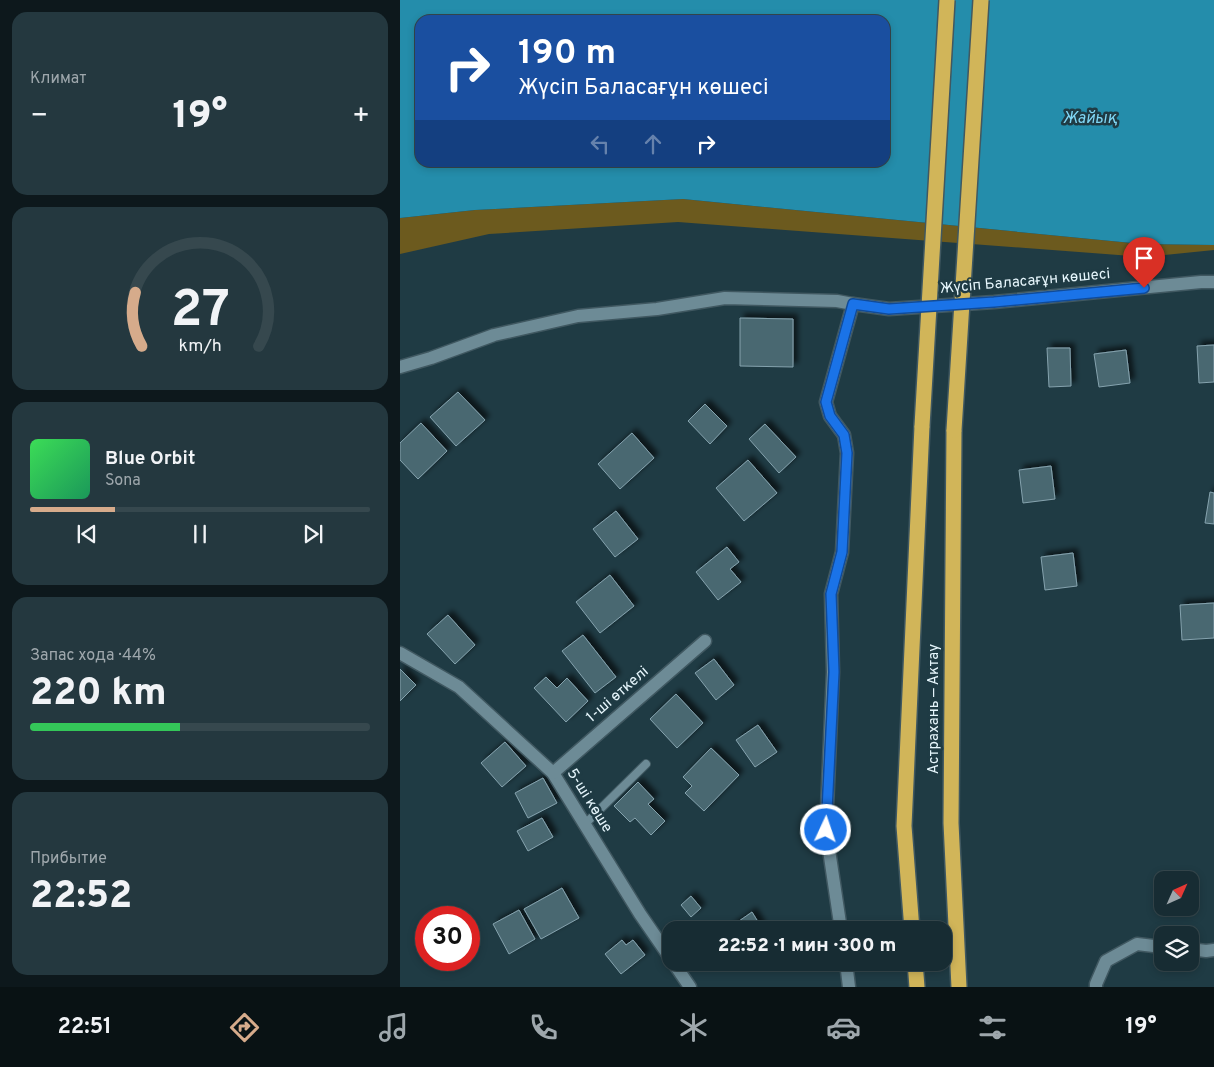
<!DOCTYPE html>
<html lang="ru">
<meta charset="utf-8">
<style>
:root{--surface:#172c33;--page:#24383f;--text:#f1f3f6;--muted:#9ea7ac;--line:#36484e;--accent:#d6ab8b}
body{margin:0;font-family:Overpass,sans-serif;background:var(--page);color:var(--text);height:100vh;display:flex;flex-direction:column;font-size:19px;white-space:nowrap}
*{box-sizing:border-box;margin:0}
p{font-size:16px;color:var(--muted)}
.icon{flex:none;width:28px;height:28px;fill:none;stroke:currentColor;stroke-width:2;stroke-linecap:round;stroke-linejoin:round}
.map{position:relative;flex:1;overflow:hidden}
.sheet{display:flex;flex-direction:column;gap:12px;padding:12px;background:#0d181c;width:400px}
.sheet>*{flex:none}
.hud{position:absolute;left:15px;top:15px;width:475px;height:152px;border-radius:15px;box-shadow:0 2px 8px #0003,0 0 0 1px var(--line);background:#1a4fa0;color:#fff;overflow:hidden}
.needle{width:32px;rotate:45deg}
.buttons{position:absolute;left:754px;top:871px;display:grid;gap:10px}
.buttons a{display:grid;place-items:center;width:45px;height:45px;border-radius:10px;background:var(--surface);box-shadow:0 2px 8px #0003,0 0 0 1px var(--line);font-size:25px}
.speed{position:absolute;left:15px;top:906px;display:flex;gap:10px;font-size:25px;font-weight:700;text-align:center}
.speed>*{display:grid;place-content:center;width:65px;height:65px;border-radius:50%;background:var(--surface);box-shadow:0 2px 8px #0003,0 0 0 1px var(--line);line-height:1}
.speed .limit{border:8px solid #d22;background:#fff;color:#111}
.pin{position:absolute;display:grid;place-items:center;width:42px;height:42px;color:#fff;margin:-51px -21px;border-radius:50% 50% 50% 0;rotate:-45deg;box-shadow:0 0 5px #0007}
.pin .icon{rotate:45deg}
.me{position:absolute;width:55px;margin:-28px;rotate:3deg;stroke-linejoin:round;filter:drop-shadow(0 0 4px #0008)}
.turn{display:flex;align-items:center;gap:18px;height:105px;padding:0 20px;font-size:22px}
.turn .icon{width:65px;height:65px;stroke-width:2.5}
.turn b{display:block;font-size:35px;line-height:42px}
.lanes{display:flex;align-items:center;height:48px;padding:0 20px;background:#0003;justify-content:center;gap:25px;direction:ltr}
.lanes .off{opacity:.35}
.big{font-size:38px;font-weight:800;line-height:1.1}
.sheet .widget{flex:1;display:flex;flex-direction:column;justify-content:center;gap:8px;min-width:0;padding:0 18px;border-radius:15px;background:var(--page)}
.sheet .dial{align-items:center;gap:0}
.dial svg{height:130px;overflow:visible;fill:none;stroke:var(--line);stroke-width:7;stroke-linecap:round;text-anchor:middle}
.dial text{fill:var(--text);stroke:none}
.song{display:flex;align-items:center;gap:15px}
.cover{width:60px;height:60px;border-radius:8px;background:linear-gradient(135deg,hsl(130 70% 55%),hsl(150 70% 35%))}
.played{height:5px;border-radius:2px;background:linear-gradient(90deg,var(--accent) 25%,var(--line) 25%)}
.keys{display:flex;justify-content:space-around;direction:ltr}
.heat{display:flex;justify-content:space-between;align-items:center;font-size:28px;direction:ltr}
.charge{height:8px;border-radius:4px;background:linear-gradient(90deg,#34c759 44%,var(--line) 0)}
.trip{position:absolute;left:262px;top:921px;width:290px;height:50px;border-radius:15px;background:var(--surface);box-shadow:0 2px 8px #0003,0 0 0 1px var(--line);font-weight:800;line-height:50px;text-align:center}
.tab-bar{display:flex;height:80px;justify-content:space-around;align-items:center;background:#091214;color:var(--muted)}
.tab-bar .icon{width:35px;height:35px}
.tab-bar .current{color:var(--accent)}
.tab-bar b{font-size:22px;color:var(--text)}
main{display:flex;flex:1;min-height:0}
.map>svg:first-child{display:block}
</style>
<main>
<section class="sheet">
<div class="widget"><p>Климат</p>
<div class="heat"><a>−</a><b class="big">19°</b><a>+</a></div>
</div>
<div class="widget dial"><svg viewBox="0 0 100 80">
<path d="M14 69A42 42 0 1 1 86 69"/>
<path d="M14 69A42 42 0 0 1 10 36" stroke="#d6ab8b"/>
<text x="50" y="56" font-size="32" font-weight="700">27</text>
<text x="50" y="72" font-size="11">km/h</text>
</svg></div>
<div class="widget">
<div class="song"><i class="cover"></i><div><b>Blue Orbit</b><p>Sona</p></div></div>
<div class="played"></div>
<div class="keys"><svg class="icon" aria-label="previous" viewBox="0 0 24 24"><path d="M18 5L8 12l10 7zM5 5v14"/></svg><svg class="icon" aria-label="pause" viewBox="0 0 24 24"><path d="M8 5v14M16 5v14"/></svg><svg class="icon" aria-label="next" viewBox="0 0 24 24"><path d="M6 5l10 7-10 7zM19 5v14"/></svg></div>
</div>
<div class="widget"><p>Запас хода · 44%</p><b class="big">220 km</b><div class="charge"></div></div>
<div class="widget"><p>Прибытие</p><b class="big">22:52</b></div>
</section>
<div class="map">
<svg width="814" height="987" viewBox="0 0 814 987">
<defs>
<filter id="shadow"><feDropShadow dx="4.5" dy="-4.5" stdDeviation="2.5" flood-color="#0009"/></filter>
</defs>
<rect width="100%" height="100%" fill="#1f3b44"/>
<polygon fill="#6c5a1e" points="283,199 742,244 814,245 814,250 745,257 278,222 89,234 0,254 0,218 75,210"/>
<path fill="#248dab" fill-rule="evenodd" d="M0,0H814V245L742,244L283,199L75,210L0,218ZM20,20H485V162H20Z"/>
<g fill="#4a6771" stroke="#85a3ae" filter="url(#shadow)">
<polygon points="340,318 393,319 393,367 340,366"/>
<polygon points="814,345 814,382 799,383 797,346"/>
<polygon points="647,348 670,348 671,386 649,387"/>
<polygon points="726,350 730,383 699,387 694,354"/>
<polygon points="58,392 85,420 56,446 30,417"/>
<polygon points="305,404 327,426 310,444 288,421"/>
<polygon points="21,423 47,451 18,479 0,460 0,443"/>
<polygon points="365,424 396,457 379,473 349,439"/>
<polygon points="232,433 254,458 220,489 198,464"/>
<polygon points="348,460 377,493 344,521 316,488"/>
<polygon points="651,466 655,499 623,503 619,470"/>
<polygon points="810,492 814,493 814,524 805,523"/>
<polygon points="216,511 238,539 215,557 193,529"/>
<polygon points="327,547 339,562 330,569 341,582 318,600 296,572"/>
<polygon points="673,553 677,586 645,590 641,557"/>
<polygon points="210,575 234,606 200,633 176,602"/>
<polygon points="814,603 814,638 782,640 780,605"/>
<polygon points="48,615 75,645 55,664 27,634"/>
<polygon points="183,635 216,677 195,693 162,651"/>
<polygon points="314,659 334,685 316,700 295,673"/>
<polygon points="0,669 16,685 0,701"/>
<polygon points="146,677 157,688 167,678 188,701 166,722 134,688"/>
<polygon points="276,694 303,723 277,748 250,719"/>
<polygon points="358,725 377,752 355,767 336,740"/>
<polygon points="105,742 126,766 102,787 81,763"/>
<polygon points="311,748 339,775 304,811 285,793 292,786 283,777"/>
<polygon points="143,778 157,803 128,818 115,793"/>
<polygon points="238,782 254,799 248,804 265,821 251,835 235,818 230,822 214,806"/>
<polygon points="142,818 153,837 128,851 117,831"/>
<polygon points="162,888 179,918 141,939 124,909"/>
<polygon points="291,896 301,908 291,917 281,905"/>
<polygon points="119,910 135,939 109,954 93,924"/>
<polygon points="352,912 363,930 330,930 329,928"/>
<polygon points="222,940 226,945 233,940 245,955 221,974 205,954"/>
</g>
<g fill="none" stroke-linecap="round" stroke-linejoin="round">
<defs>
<polyline id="lane" points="185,824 246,764"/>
<g id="street">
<polyline points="453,304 489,309 594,302 801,282 814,282"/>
<polyline points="0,367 31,358 94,335 178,316 257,309 325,298 437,301 453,304 426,402 430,416 444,435 447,453 442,552 431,594 433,672 426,830 441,930"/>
<polyline points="0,653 59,687 153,773 240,914 271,959"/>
<polyline points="153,773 305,641"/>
<polyline points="790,949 806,951 814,950"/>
<polyline points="273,962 290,987"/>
<polyline points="446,962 449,987"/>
<polyline points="696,987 696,984 706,961 737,944 762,947"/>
</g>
<g id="highway">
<polyline points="554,430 551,823 559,987"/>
<polyline points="512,930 504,826 522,426"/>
<polyline points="515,962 517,987"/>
</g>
</defs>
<use href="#lane" stroke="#405861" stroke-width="10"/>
<use href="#street" stroke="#405861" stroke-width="15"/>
<use href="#highway" stroke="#405861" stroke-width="18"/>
<use href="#lane" stroke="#6d8b96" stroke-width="8"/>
<use href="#street" stroke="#6d8b96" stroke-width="12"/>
<use href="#highway" stroke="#d1b559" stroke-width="15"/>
<defs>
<g id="highway-bridge">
<polyline points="522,426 547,0"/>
<polyline points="554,430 581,0"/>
</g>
</defs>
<use href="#highway-bridge" stroke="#405861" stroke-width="18" stroke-linecap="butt"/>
<use href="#highway-bridge" stroke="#d1b559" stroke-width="15"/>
</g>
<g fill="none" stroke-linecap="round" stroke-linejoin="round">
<defs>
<polyline id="route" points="426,830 434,672 431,594 442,552 447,453 444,435 430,416 426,402 453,304 489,309 594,302 744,288"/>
</defs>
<use href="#route" stroke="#114b97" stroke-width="12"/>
<use href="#route" stroke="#1a73e8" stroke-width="9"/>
</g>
<g text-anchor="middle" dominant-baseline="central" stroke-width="5" stroke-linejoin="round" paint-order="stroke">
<g font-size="15" fill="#e6f6fc" stroke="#1f3b44">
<text transform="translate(625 282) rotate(-5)">Жүсіп Баласағұн көшесі</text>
<text transform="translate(218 695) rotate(-41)">1-ші өткелі</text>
<text transform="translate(534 709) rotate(-90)">Астрахань — Актау</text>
<text transform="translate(189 801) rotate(58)">5-шi көше</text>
</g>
<g font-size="16" font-style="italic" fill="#80d7f5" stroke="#1f3b44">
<text x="690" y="119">Жайық</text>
</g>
</g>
</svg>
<div class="buttons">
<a><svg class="needle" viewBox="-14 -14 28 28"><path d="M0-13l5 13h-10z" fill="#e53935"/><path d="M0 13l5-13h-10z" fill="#9ea7ac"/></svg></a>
<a><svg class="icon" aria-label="layers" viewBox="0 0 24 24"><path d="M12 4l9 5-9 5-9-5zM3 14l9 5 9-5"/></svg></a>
</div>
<div class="speed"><div class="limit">30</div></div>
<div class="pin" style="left:744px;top:288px;background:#d93025"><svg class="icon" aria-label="arrive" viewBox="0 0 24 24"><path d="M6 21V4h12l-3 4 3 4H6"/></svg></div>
<svg class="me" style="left:426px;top:830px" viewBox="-20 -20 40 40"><circle r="17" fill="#1a73e8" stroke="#fff" stroke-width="3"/><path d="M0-11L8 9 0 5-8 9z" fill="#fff"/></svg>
<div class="trip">22:52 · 1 мин · 300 m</div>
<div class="hud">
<div class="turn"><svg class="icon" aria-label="right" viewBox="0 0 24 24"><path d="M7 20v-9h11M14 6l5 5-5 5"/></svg><div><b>190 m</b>Жүсіп Баласағұн көшесі</div></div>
<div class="lanes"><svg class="icon off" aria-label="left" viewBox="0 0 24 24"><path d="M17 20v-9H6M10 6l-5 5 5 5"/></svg><svg class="icon off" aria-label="ahead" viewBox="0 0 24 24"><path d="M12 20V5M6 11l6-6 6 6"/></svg><svg class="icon" aria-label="right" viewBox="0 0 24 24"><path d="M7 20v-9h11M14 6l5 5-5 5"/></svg></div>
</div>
</div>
</main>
<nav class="tab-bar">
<b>22:51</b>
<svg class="icon current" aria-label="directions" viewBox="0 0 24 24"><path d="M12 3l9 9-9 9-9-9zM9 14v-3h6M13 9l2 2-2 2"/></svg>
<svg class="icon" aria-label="music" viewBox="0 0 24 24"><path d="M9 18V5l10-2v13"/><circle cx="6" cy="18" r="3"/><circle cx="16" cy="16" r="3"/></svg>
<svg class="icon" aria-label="phone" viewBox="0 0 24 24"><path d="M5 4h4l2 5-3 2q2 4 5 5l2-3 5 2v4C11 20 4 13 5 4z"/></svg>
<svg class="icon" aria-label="climate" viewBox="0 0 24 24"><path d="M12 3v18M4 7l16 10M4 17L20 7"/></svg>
<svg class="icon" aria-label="car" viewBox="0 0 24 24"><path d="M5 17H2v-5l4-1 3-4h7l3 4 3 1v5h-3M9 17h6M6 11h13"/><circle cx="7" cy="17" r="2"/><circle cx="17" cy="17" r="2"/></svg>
<svg class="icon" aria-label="filters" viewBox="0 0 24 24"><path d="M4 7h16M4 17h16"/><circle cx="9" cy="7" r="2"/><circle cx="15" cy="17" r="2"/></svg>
<b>19°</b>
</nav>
